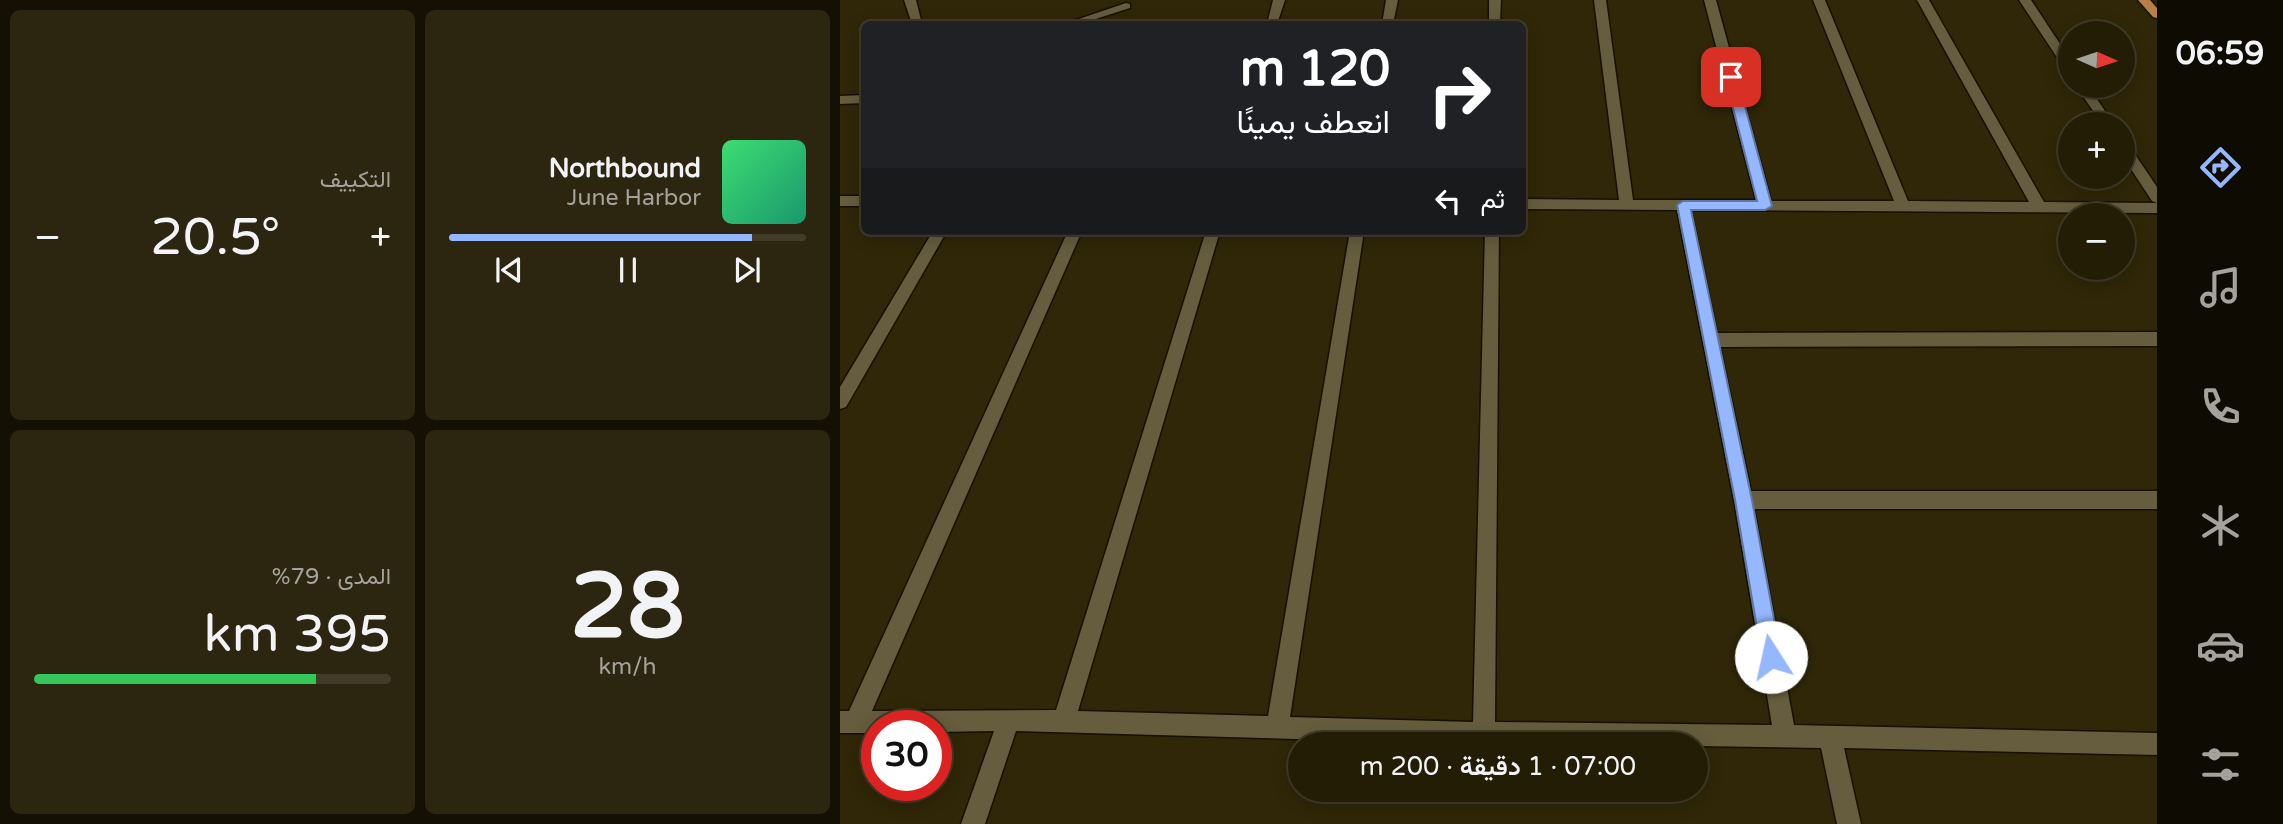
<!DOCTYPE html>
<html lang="ar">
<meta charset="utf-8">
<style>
:root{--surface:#241d06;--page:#2c2610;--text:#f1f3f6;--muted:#a3a29b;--line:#413b28;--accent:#94b7fd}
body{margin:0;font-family:"Varela Round",Vazirmatn,sans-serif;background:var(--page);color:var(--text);direction:rtl;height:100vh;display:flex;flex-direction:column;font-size:26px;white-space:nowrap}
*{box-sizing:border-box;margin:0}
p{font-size:23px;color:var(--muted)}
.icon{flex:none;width:38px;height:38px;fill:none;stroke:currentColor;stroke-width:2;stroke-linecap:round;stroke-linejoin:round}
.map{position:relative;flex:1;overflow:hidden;direction:ltr}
.panel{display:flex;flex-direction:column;gap:10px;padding:10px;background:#141003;width:840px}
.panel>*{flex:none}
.hud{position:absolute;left:21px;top:21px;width:665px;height:214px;border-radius:10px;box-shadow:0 4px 18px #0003,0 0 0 2px var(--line);direction:rtl;background:#202124;color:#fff;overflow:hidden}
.needle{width:46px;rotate:93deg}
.buttons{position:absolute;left:1218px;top:21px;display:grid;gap:14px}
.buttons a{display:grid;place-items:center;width:77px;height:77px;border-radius:50%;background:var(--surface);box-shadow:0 4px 18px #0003,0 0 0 2px var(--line);font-size:35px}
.speed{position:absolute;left:21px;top:710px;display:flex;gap:14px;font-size:35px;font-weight:700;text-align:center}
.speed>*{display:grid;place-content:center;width:91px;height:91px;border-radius:50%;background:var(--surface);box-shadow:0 4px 18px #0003,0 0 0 2px var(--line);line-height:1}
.speed .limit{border:10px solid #d22;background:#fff;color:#111}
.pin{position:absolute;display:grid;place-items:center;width:60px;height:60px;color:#fff;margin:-30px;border-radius:14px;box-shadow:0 4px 10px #0006}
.me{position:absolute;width:77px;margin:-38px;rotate:350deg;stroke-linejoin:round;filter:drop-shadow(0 0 5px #0008)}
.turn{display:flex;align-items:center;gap:24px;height:147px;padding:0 21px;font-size:32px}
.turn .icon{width:91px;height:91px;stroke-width:2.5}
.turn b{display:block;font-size:49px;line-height:60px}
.then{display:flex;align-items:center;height:66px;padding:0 21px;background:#0003;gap:14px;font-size:26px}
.big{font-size:52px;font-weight:600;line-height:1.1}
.panel .card{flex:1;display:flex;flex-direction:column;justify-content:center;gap:10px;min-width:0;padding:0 24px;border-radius:10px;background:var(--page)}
.panel .dial{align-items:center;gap:0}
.dial b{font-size:91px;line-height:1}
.song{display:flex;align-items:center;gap:21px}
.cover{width:84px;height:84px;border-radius:10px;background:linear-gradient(135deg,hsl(140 70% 55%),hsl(160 70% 35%))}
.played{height:7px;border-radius:4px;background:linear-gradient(90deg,var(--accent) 85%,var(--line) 85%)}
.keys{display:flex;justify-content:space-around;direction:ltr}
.heat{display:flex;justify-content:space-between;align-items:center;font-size:38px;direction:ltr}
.charge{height:10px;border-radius:5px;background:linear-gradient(90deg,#34c759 79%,var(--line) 0)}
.panel .tiles{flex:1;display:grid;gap:10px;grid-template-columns:repeat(2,1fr)}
.trip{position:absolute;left:448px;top:732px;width:420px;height:70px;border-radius:35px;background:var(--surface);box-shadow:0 4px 18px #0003,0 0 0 2px var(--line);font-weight:600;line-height:70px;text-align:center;direction:rtl}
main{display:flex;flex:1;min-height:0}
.tabs{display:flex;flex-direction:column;width:126px;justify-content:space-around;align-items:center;background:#0e0c02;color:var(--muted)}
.tabs .icon{width:49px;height:49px}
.tabs .on{color:var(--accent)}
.tabs b{font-size:32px;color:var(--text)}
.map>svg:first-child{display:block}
</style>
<main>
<nav class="tabs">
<b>06:59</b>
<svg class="icon on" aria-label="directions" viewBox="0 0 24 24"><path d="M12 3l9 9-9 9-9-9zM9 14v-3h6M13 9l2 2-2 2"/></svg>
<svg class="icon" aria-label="music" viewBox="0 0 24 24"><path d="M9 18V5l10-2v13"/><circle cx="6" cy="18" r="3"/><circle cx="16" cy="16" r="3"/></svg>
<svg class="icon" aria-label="phone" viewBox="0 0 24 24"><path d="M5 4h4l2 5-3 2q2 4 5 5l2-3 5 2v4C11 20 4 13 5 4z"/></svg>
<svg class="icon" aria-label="climate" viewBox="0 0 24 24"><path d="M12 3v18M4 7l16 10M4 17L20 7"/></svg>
<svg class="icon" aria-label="car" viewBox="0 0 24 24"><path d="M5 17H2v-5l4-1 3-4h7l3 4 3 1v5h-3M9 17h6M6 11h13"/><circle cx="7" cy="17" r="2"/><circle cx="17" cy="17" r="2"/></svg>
<svg class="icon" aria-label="filters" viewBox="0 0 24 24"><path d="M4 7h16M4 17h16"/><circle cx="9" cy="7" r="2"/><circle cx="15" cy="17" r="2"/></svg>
</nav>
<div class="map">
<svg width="1317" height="824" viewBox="0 0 1317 824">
<rect width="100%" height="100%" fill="#302708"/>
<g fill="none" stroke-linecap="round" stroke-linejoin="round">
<defs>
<g id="minor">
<polygon points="64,0 76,0 82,24 72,24"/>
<polygon points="433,0 445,0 437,24 427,24"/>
<polygon points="546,0 558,0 553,24 542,24"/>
<polygon points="649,0 661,0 660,24 649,24"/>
<polygon points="754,0 766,0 793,200 916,200 864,0 876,0 931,201 1054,201 973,0 985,0 1068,201 1189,202 1077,0 1089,0 1204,202 1317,203 1317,213 851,210 877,333 1317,332 1317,346 880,347 911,491 1317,491 1317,509 914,509 954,725 1317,733 1317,755 1004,748 1021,824 997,824 981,748 856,746 856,744 629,744 176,731 145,824 121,824 154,731 96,732 96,726 37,726 37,733 0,733 0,711 9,711 228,231 242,231 32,711 216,710 366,231 380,231 238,711 428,716 510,231 524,231 450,717 633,722 645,231 659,231 655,722 932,725 894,500 837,210 682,209 682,199 779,200"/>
<polygon points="1179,0 1191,0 1230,59 1230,72 1226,71"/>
<polygon points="286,3 290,4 290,8 240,24 224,24"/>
<polygon points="1236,86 1248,86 1274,124 1262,124"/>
<polygon points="24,95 24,103 0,104 0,96"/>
<polygon points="1283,143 1288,144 1317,187 1317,203 1312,201 1283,157"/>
<rect x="0" y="196" width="24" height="10"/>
<polygon points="93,231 107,231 6,407 0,409 0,387"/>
</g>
<polygon id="major" points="1298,0 1310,0 1317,8 1317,18 1313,17"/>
</defs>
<use href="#minor" stroke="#161000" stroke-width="3"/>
<use href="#major" stroke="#161000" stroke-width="3"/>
<use href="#minor" fill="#665d3e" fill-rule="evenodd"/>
<use href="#major" fill="#b98045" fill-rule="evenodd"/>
</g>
<polygon fill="#94b7fd" stroke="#6077a4" stroke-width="2" points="891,74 897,77 932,206 925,210 851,210 912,500 941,657 938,664 931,667 924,664 922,657 895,500 837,205 843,201 917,201 885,77"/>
</svg>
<div class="buttons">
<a><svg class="needle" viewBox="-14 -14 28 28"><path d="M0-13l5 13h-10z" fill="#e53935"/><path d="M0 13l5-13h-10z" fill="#a3a29b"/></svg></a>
<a>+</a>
<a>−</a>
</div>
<div class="speed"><div class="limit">30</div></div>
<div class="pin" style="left:891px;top:77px;background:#d93025"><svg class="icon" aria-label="arrive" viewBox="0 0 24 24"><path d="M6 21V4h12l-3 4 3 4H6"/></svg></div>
<svg class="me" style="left:931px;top:657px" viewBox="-20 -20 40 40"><circle r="19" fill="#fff"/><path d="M0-13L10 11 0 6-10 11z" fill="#94b7fd"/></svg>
<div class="trip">07:00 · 1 دقيقة · 200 m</div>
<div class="hud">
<div class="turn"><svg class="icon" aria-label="right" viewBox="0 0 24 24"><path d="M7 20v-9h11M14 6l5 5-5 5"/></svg><div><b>120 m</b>انعطف يمينًا</div></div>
<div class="then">ثم<svg class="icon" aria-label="left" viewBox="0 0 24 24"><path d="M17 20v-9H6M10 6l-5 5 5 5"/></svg></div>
</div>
</div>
<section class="panel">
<div class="tiles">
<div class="card">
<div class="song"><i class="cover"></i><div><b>Northbound</b><p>June Harbor</p></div></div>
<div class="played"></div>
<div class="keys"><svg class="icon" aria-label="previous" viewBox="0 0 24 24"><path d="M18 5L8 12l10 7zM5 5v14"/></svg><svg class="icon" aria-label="pause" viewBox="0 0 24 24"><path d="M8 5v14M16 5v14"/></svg><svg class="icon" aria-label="next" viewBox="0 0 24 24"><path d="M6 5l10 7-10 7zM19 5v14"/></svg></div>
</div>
<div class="card"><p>التكييف</p>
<div class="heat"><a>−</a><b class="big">20.5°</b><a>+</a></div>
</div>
<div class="card dial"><b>28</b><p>km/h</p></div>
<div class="card"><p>المدى · 79%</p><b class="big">395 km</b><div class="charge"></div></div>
</div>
</section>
</main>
